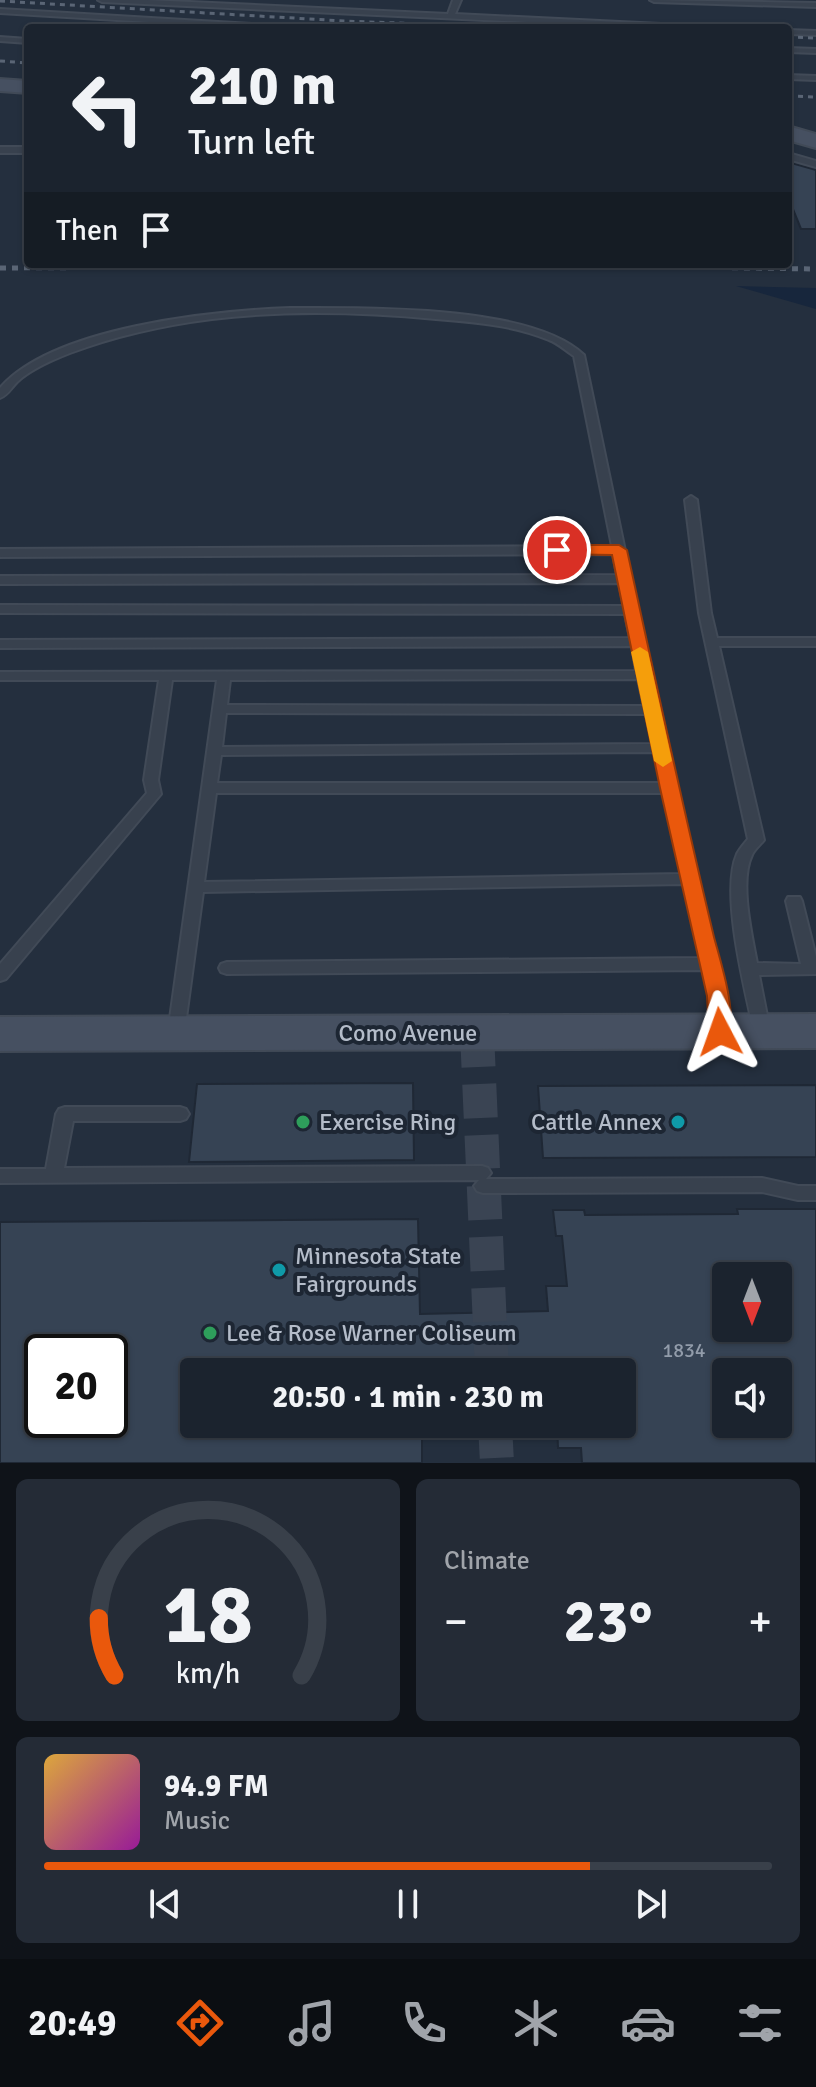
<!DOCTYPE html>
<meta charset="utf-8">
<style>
:root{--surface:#1b232e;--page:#242b36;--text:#f1f3f6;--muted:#a0a4aa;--line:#39404a;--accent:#ea580c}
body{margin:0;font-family:Signika,sans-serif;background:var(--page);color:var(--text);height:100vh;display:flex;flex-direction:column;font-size:30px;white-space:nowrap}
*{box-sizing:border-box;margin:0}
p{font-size:26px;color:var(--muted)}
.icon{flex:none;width:44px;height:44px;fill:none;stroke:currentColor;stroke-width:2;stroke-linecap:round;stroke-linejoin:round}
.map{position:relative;height:1463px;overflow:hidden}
.details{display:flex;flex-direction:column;gap:16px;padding:16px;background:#0f1319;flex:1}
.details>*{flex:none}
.top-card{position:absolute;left:24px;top:24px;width:768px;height:244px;border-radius:8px;box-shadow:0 2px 6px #0004,0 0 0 2px var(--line);background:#1b232e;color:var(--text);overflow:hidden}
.needle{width:52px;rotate:180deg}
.controls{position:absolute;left:712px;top:1262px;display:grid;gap:16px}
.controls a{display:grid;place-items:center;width:80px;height:80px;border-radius:8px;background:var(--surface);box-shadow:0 2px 6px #0004,0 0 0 2px var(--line);font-size:40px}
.speed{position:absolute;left:24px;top:1334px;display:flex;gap:16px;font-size:40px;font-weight:700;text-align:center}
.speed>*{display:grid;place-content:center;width:104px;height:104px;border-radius:50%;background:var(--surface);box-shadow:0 2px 6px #0004,0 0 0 2px var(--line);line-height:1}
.speed .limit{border:4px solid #111;border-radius:12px;background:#fff;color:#111}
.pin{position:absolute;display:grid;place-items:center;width:68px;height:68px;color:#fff;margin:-34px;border:4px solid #fff;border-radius:50%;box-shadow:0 2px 8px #0007}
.me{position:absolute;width:88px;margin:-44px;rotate:356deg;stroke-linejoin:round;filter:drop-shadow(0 0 6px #0008)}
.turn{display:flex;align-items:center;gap:28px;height:168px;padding:0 32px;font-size:36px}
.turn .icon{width:104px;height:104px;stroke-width:2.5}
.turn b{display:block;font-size:56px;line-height:68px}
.then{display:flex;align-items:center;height:76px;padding:0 32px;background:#0003;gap:16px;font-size:30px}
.big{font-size:60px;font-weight:700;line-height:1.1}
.details .card{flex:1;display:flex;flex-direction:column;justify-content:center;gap:12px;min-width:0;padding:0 28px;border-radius:12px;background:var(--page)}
.details .dial{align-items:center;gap:0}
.dial svg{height:208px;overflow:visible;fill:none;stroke:var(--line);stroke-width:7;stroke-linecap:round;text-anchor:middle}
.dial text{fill:var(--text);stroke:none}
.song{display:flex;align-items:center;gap:24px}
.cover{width:96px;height:96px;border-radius:12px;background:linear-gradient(135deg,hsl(40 70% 55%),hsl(300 70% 35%))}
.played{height:8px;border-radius:4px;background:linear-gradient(90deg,var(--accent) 75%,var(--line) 75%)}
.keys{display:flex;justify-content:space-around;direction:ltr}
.heat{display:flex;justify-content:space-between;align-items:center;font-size:44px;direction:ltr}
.details .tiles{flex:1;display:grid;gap:16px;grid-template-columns:1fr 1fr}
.card:last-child{grid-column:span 2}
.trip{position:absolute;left:180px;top:1358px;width:456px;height:80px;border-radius:8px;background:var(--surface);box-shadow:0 2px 6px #0004,0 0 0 2px var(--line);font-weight:700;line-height:80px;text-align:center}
.tabs{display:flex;height:128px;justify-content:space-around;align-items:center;background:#0b0e12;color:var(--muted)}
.tabs .icon{width:56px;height:56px}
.tabs .active{color:var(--accent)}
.tabs b{font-size:36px;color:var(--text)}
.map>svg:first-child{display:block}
</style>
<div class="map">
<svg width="816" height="1463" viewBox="0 0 816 1463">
<rect width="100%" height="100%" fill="#242f3e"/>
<polygon fill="#17263c" points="736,286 816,288 816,309"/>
<g fill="#364354" stroke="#1f2835" stroke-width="2" fill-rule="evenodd">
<polygon points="788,162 816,170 816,229 801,229 788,197"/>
<polygon points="413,1083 414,1160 189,1162 197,1084"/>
<polygon points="816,1085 816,1157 543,1158 538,1086"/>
<path d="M737,1209H816V1463H582L581,1448H558L557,1424H622V1372H194V1424H422V1463H0V1222L418,1219L420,1314L548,1311L546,1286H567L562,1236H556L553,1210H584L585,1215L738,1214ZM726,1276H778V1328H726ZM42,1352H110V1420H42ZM726,1372H778V1424H726Z"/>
</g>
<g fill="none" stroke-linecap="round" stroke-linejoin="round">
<g stroke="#3a4453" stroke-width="34" stroke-dasharray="34 17" stroke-linecap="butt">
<polyline points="477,1033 492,1372"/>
<polyline points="495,1424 497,1463"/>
</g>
<defs>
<g id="lane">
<polygon points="98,0 147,0 448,14 453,0 461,0 455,14 702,26 706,28 655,28 102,2"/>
<polygon points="650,0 816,3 816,7 654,2"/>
<polygon points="0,9 287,26 291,28 250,28 0,13"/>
<polygon points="788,30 816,31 816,35 788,34"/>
<polygon points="0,37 28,39 28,43 0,41"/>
<polygon points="788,48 816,49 816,53 788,52"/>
<polygon points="788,75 816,76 816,80 788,79"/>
<rect x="0" y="147" width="28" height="6"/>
<polygon points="788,153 816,161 816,167 788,159"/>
<path d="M290,308C363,308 531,304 584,355L651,675L726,996L728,1032L726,1036L720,1038L714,1036L712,1032L710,996L704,970L227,974L221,972L219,968L221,964L227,962L701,958L684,884L203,892L184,1033L182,1037L176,1039L170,1037L168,1033L217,680H172L158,780L161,794L6,979L0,981V964L147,793L144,780L159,680H0V672L636,671L632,646L0,648V640L630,638L625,614L0,613V605L624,606L619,583L0,584V576L617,575L613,554L0,557V549L612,546L574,356C566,351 558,343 549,340C514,325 473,322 436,319C362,312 285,310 212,319C164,325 115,336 70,353C52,360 31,369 17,382C11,388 8,395 0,398V388C53,327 212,311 290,308ZM638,679L644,706L227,705L230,680ZM226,713L646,714L653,744L222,747ZM655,752L662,783H217L221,755ZM216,793H664L682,874L204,882Z"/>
<path d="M691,496L697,500L711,613L717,638H816V646H719L764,840C760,845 754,850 752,855C739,881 752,936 757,963L801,964L786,901L788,897H800L802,901L816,957V974L759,975L770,1031L768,1035L762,1037L756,1035L754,1031C745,990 720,892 737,854C740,848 744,844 748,839L699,613L685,500Z"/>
<polygon points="65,1107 180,1107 186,1109 189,1114 186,1119 180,1121 73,1121 64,1168 482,1166 488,1168 491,1173 486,1179 762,1178 798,1186 816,1186 816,1200 798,1200 762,1192 483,1193 477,1191 474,1186 479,1180 0,1183 0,1169 46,1169 56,1114 59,1109"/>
</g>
<g id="secondary">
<polygon points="0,79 28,81 28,93 0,91"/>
<polygon points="788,126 816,134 816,148 788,140"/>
<polygon points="816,1014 816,1048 0,1051 0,1017"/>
</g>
</defs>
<use href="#lane" stroke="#414a57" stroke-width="4"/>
<use href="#secondary" stroke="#414a57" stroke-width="4"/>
<use href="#lane" fill="#38414e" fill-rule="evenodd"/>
<use href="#secondary" fill="#465061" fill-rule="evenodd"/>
<g stroke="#5a6575" stroke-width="3" stroke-dasharray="5 5" stroke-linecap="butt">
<polyline points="0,1 344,21 533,28"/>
<polyline points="788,37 816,38"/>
<polyline points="0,61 28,63"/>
<polyline points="788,96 816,97"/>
</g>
<polyline stroke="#5a6575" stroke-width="5" stroke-dasharray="6 6" stroke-linecap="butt" points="0,268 555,265 816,269"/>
</g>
<path fill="#ea580c" stroke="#983908" stroke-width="2" d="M557,545H619L627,550C655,679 683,808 714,937C720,960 739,1017 727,1038H712L709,1032L707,996L660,788L612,555L551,554L549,550Z"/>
<polygon fill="#f59e0b" points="640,647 648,652 672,761 663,767 654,761 631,652"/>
<g fill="#2e9e5b" stroke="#1d2633" stroke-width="3">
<circle cx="303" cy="1122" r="8"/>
<circle cx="210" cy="1333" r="8"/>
</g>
<g fill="#0f9aa8" stroke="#1d2633" stroke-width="3">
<circle cx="678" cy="1122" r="8"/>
<circle cx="279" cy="1270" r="8"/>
</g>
<g text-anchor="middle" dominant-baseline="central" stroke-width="8" stroke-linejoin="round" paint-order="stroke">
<g font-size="20" fill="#929caa">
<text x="684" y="1350">1834</text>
</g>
<g font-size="24" fill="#b4bcc9" stroke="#1d2633">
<text x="408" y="1033">Como Avenue</text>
</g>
<g font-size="24" fill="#b4bcc9" stroke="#1d2633" text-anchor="start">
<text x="319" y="1122">Exercise Ring</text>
<text x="662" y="1122" text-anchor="end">Cattle Annex</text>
<text x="295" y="1256">Minnesota State<tspan x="295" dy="28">Fairgrounds</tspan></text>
<text x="226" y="1333">Lee &amp; Rose Warner Coliseum</text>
</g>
</g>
</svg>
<div class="controls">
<a><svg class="needle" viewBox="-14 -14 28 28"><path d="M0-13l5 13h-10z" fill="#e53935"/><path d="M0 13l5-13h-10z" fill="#a0a4aa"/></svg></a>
<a><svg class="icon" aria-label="sound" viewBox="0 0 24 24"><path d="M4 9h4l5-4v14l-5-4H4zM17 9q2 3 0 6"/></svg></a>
</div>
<div class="speed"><div class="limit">20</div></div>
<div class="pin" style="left:557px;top:550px;background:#d93025"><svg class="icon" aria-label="arrive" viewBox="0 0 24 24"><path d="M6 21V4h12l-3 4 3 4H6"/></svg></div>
<svg class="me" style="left:720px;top:1032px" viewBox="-20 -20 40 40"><path d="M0-17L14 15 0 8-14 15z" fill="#ea580c" stroke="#fff" stroke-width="4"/></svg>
<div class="trip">20:50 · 1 min · 230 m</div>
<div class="top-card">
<div class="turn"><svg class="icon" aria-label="left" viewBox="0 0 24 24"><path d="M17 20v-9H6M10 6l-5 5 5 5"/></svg><div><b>210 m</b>Turn left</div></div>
<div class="then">Then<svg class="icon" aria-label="arrive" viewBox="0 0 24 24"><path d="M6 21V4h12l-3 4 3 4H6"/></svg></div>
</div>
</div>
<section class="details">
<div class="tiles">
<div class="card dial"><svg viewBox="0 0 100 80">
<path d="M14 69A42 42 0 1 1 86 69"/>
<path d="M14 69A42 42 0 0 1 8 47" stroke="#ea580c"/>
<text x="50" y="56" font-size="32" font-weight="700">18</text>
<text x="50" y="72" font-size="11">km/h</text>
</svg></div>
<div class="card"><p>Climate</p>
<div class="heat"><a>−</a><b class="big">23°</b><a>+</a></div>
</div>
<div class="card">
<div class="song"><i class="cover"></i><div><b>94.9 FM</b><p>Music</p></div></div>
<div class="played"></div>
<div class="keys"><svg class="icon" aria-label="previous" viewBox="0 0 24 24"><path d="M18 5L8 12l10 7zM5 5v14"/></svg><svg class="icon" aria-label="pause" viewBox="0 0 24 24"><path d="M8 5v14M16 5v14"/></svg><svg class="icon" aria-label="next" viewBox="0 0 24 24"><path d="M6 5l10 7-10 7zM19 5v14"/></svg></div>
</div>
</div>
</section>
<nav class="tabs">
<b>20:49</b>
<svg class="icon active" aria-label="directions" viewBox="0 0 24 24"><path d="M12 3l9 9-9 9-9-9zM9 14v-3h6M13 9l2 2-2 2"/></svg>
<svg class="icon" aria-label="music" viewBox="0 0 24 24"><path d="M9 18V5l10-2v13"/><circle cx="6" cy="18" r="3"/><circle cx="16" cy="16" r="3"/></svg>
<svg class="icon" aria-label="phone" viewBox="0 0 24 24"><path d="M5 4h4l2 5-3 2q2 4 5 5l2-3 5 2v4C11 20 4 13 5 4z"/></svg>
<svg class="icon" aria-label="climate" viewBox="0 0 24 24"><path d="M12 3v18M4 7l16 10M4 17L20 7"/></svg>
<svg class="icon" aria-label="car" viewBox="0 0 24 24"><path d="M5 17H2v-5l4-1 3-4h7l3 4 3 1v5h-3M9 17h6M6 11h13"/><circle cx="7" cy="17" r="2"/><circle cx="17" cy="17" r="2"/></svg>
<svg class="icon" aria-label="filters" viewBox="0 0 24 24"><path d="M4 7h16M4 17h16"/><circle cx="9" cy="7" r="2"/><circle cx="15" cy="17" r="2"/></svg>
</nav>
